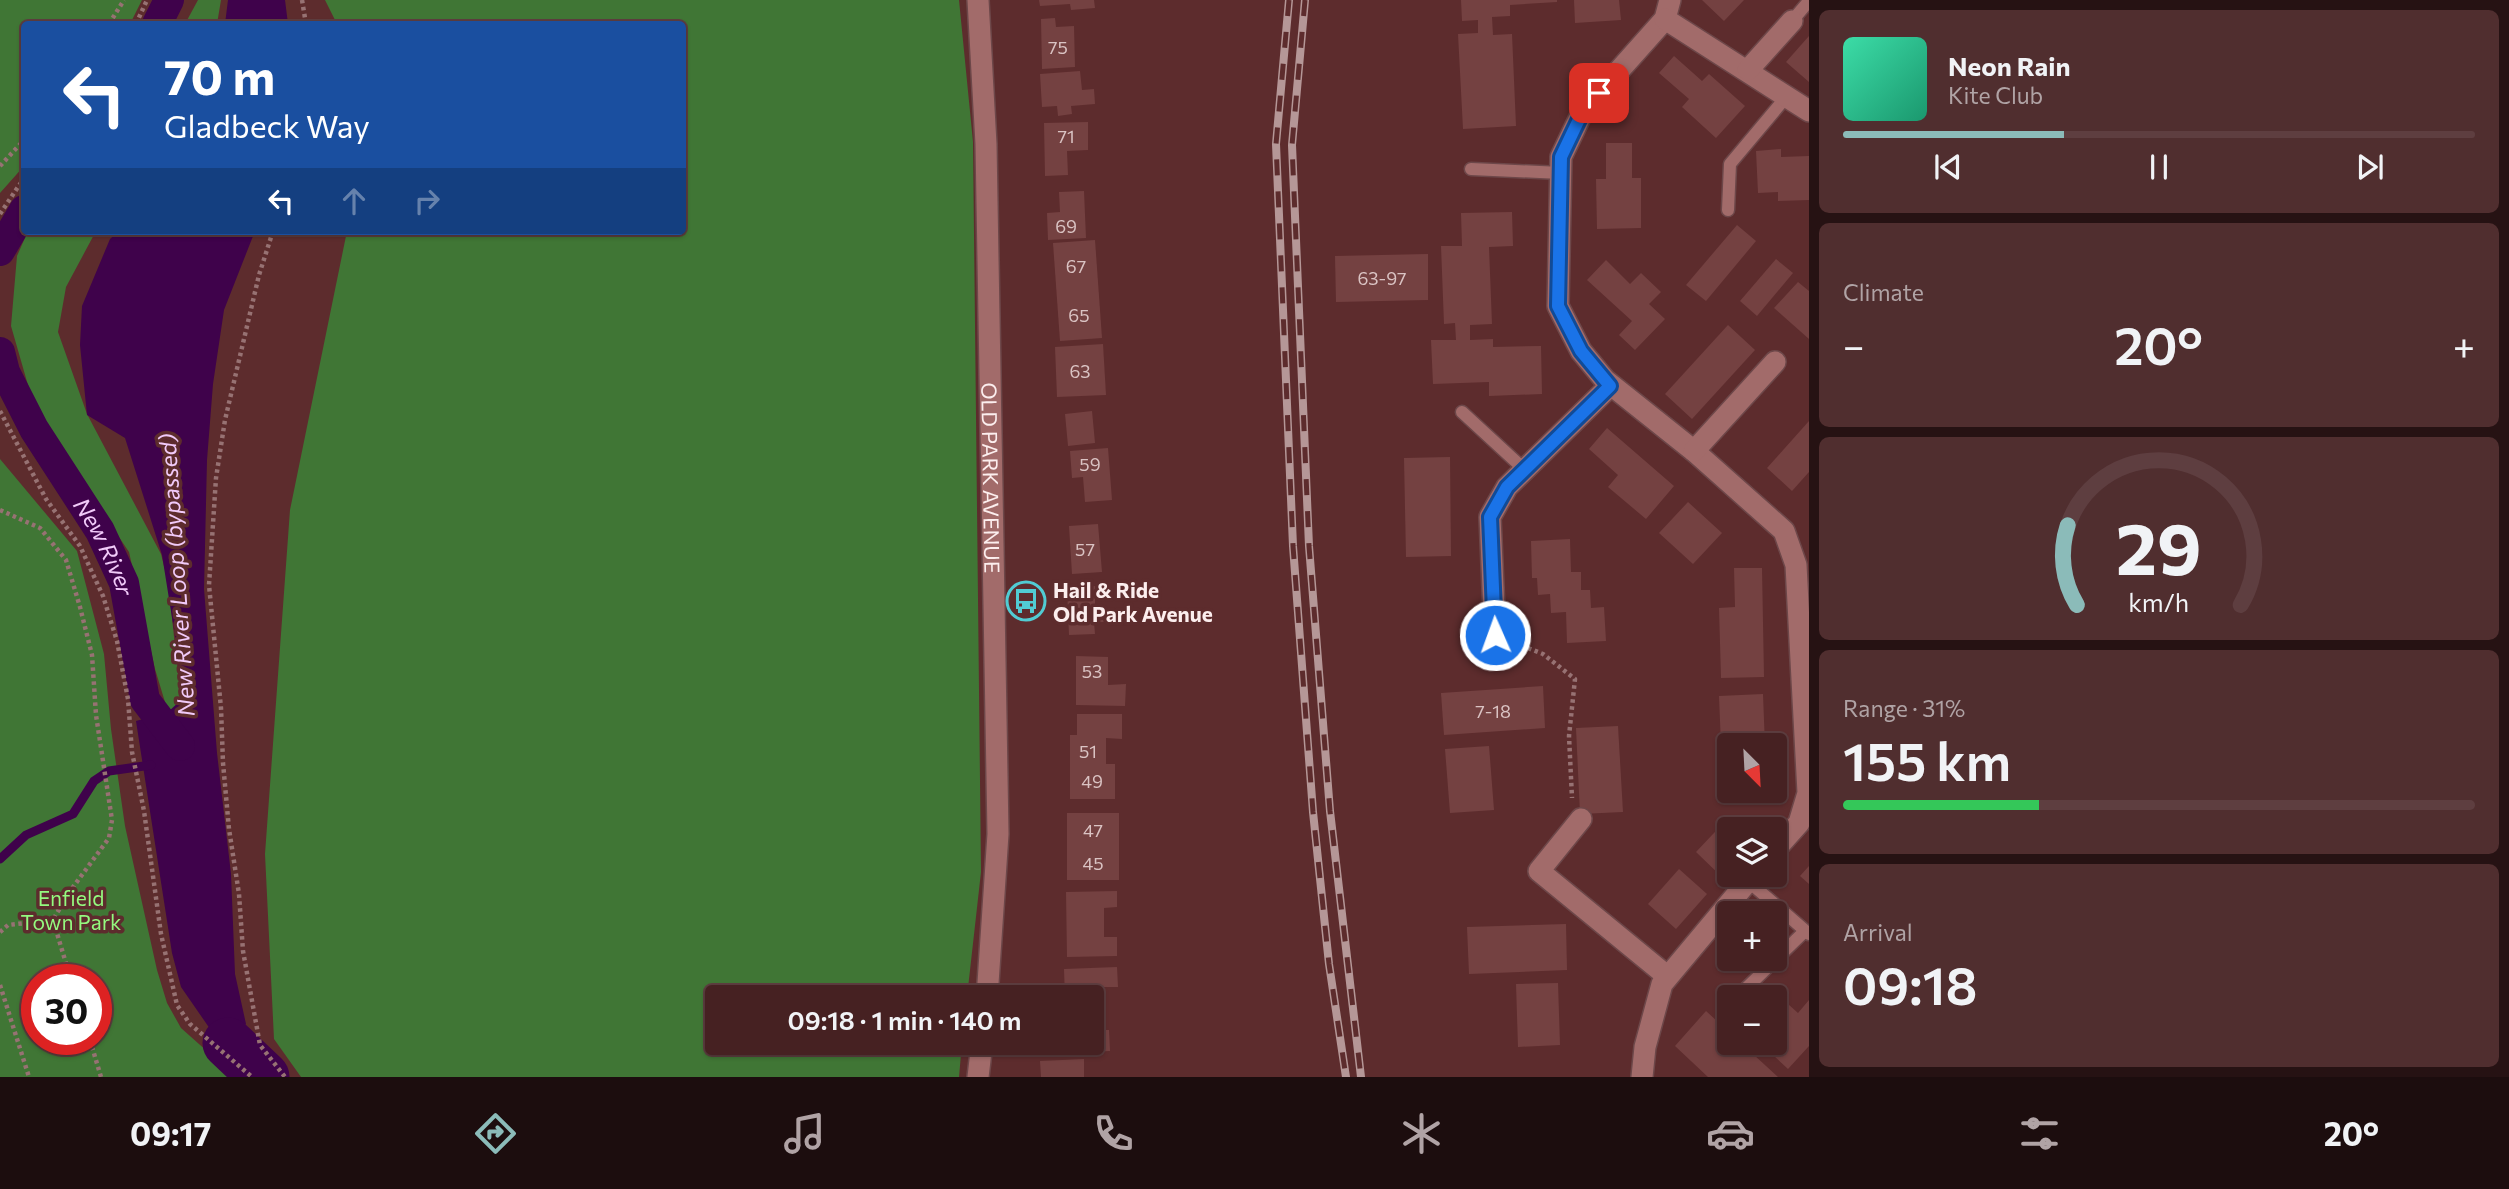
<!DOCTYPE html>
<meta charset="utf-8">
<style>
:root{--surface:#462122;--page:#502e2f;--text:#f1f3f6;--muted:#b0a3a5;--line:#5e3e40;--accent:#8bbbb9}
body{margin:0;font-family:Commissioner,sans-serif;background:var(--page);color:var(--text);height:100vh;display:flex;flex-direction:column;font-size:26px;white-space:nowrap}
*{box-sizing:border-box;margin:0}
p{font-size:23px;color:var(--muted)}
.icon{flex:none;width:38px;height:38px;fill:none;stroke:currentColor;stroke-width:2;stroke-linecap:round;stroke-linejoin:round}
.map{position:relative;flex:1;overflow:hidden}
.drawer{display:flex;flex-direction:column;gap:10px;padding:10px;background:#261213;width:700px}
.drawer>*{flex:none}
.top-card{position:absolute;left:21px;top:21px;width:665px;height:214px;border-radius:7px;box-shadow:0 2px 5px #0004,0 0 0 2px var(--line);background:#1a4fa0;color:#fff;overflow:hidden}
.needle{width:46px;rotate:156deg}
.fabs{position:absolute;left:1717px;top:733px;display:grid;gap:14px}
.fabs a{display:grid;place-items:center;width:70px;height:70px;border-radius:7px;background:var(--surface);box-shadow:0 2px 5px #0004,0 0 0 2px var(--line);font-size:35px}
.speed{position:absolute;left:21px;top:964px;display:flex;gap:14px;font-size:35px;font-weight:700;text-align:center}
.speed>*{display:grid;place-content:center;width:91px;height:91px;border-radius:50%;background:var(--surface);box-shadow:0 2px 5px #0004,0 0 0 2px var(--line);line-height:1}
.speed .limit{border:10px solid #d22;background:#fff;color:#111}
.pin{position:absolute;display:grid;place-items:center;width:60px;height:60px;color:#fff;margin:-30px;border-radius:14px;box-shadow:0 4px 10px #0006}
.me{position:absolute;width:77px;margin:-38px;rotate:358deg;stroke-linejoin:round;filter:drop-shadow(0 0 5px #0008)}
.turn{display:flex;align-items:center;gap:24px;height:147px;padding:0 28px;font-size:32px}
.turn .icon{width:91px;height:91px;stroke-width:2.5}
.turn b{display:block;font-size:49px;line-height:60px}
.lanes{display:flex;align-items:center;height:66px;padding:0 28px;background:#0003;justify-content:center;gap:35px;direction:ltr}
.lanes .off{opacity:.35}
.big{font-size:52px;font-weight:600;line-height:1.1}
.drawer .card{flex:1;display:flex;flex-direction:column;justify-content:center;gap:10px;min-width:0;padding:0 24px;border-radius:10px;background:var(--page)}
.drawer .dial{align-items:center;gap:0}
.dial svg{height:182px;overflow:visible;fill:none;stroke:var(--line);stroke-width:7;stroke-linecap:round;text-anchor:middle}
.dial text{fill:var(--text);stroke:none}
.song{display:flex;align-items:center;gap:21px}
.cover{width:84px;height:84px;border-radius:10px;background:linear-gradient(135deg,hsl(160 70% 55%),hsl(160 70% 35%))}
.played{height:7px;border-radius:4px;background:linear-gradient(90deg,var(--accent) 35%,var(--line) 35%)}
.keys{display:flex;justify-content:space-around;direction:ltr}
.heat{display:flex;justify-content:space-between;align-items:center;font-size:38px;direction:ltr}
.charge{height:10px;border-radius:5px;background:linear-gradient(90deg,#34c759 31%,var(--line) 0)}
.trip{position:absolute;left:705px;top:985px;width:399px;height:70px;border-radius:7px;background:var(--surface);box-shadow:0 2px 5px #0004,0 0 0 2px var(--line);font-weight:600;line-height:70px;text-align:center}
.menu{display:flex;height:112px;justify-content:space-around;align-items:center;background:#1c0d0e;color:var(--muted)}
.menu .icon{width:49px;height:49px}
.menu .active{color:var(--accent)}
.menu b{font-size:32px;color:var(--text)}
main{display:flex;flex:1;min-height:0}
.map>svg:first-child{display:block}
</style>
<main>
<div class="map">
<svg width="1809" height="1077" viewBox="0 0 1809 1077">
<rect width="100%" height="100%" fill="#5d2c2d"/>
<g fill="#407635" fill-rule="evenodd">
<polygon points="0,0 142,0 130,24 24,24 24,166 0,193"/>
<polygon points="198,0 221,0 217,24 185,24"/>
<polygon points="325,0 959,0 973,142 981,872 967,997 718,998 718,1043 962,1043 959,1077 301,1077 274,1039 265,854 290,510 347,231 682,231 682,24 337,24"/>
<polygon points="28,231 96,231 66,287 58,332 87,414 161,554 168,582 181,700 176,709 168,712 155,669 129,552 36,413 11,326 17,256"/>
<path d="M0,459L77,551L104,654L111,729L125,826L157,970L167,1003L181,1028L236,1077H0ZM37,980H96V1040H37Z"/>
</g>
<g fill="#3f024b">
<polygon points="228,0 285,0 288,24 225,24"/>
<polygon points="119,231 255,231 224,310 213,384 207,460 204,589 217,753 231,874 235,974 246,1024 228,1043 217,1039 181,987 172,953 136,721 168,712 181,700 178,655 162,555 125,438 87,415 80,345 82,306 110,239"/>
</g>
<g fill="none" stroke-linecap="round" stroke-linejoin="round">
<polyline stroke="#3f024b" stroke-width="9" points="0,859 26,835 73,814 94,781 109,771 151,765"/>
<g stroke="#3f024b" stroke-width="30">
<polyline points="157,24 169,0"/>
<polyline points="0,251 24,210"/>
<path id="s1" d="M0,352L5,372L34,429L100,531L124,583L145,700L180,746"/>
</g>
<polyline stroke="#3f024b" stroke-width="51" points="228,1043 264,1077"/>
</g>
<g fill="#744141">
<polygon points="1039,0 1094,0 1095,8 1071,10 1070,4 1040,6"/>
<polygon points="1461,0 1557,0 1557,2 1510,5 1510,16 1492,17 1493,35 1512,34 1516,126 1463,129 1458,34 1478,33 1478,20 1462,21"/>
<polygon points="1574,0 1619,0 1621,20 1575,23"/>
<polygon points="1702,0 1744,0 1724,21"/>
<polygon points="1055,18 1056,27 1074,26 1075,67 1042,69 1041,19"/>
<polygon points="1809,36 1809,82 1786,62"/>
<polygon points="1674,56 1702,81 1709,74 1745,106 1716,138 1682,107 1689,99 1659,73"/>
<polygon points="1080,71 1082,90 1094,89 1095,104 1071,106 1072,114 1058,116 1057,106 1042,107 1040,74"/>
<polygon points="1088,122 1088,150 1067,151 1068,175 1045,176 1044,123"/>
<polygon points="1606,143 1632,143 1632,178 1641,178 1641,228 1597,229 1596,179 1606,179"/>
<polygon points="1781,149 1781,157 1809,156 1809,200 1778,201 1778,192 1758,193 1756,151"/>
<polygon points="1084,191 1086,238 1048,240 1047,213 1060,212 1059,192"/>
<polygon points="1512,212 1513,246 1489,247 1492,324 1470,325 1470,340 1493,339 1493,347 1541,346 1542,394 1489,396 1489,382 1433,384 1431,340 1456,340 1455,323 1444,324 1441,246 1462,246 1461,213"/>
<polygon points="1737,225 1756,241 1706,301 1686,285"/>
<polygon points="1095,240 1102,338 1060,341 1053,243"/>
<polygon points="1428,254 1428,300 1336,302 1335,256"/>
<polygon points="1776,259 1793,273 1757,316 1740,301"/>
<polygon points="1606,260 1630,284 1641,273 1661,292 1649,304 1665,319 1635,350 1619,335 1632,321 1587,280"/>
<polygon points="1798,282 1809,291 1809,339 1774,308"/>
<polygon points="1728,325 1755,350 1692,419 1665,394"/>
<polygon points="1103,344 1106,395 1057,397 1055,347"/>
<polygon points="1092,411 1095,443 1068,446 1065,414"/>
<polygon points="1809,421 1809,472 1792,491 1767,468"/>
<polygon points="1607,428 1674,486 1646,519 1608,487 1618,475 1589,449"/>
<polygon points="1108,448 1112,500 1085,502 1083,477 1072,478 1070,451"/>
<polygon points="1450,457 1451,556 1406,557 1404,458"/>
<polygon points="1688,502 1722,533 1693,564 1659,533"/>
<polygon points="1098,524 1102,572 1072,574 1069,526"/>
<polygon points="1570,539 1571,572 1581,572 1581,590 1590,590 1591,608 1604,607 1606,641 1567,643 1566,612 1551,613 1550,594 1538,595 1537,578 1532,578 1531,541"/>
<polygon points="1734,568 1762,568 1764,677 1721,678 1719,608 1735,607"/>
<polygon points="1095,586 1095,606 1104,606 1104,622 1094,622 1095,634 1069,635 1067,588"/>
<polygon points="1076,656 1108,657 1108,685 1126,684 1125,706 1076,705"/>
<polygon points="1543,686 1545,728 1444,735 1441,693"/>
<polygon points="1763,694 1765,746 1729,746 1729,769 1722,770 1719,696"/>
<polygon points="1077,714 1122,714 1122,739 1106,738 1106,764 1115,764 1115,799 1070,799 1070,735 1077,735"/>
<polygon points="1618,726 1623,812 1580,814 1576,728"/>
<polygon points="1489,746 1494,810 1450,813 1445,749"/>
<polygon points="1740,791 1767,791 1767,802 1740,803"/>
<rect x="1067" y="813" width="52" height="67"/>
<polygon points="1730,816 1744,830 1729,830 1729,874 1724,879 1696,852"/>
<polygon points="1809,866 1809,884 1800,876"/>
<polygon points="1679,869 1707,894 1676,929 1648,904"/>
<polygon points="1117,891 1117,907 1104,908 1104,937 1117,937 1117,956 1067,957 1066,892"/>
<polygon points="1566,924 1567,970 1469,974 1467,927"/>
<polygon points="1117,967 1118,987 1103,987 1104,1002 1092,1002 1092,998 1065,998 1064,969"/>
<polygon points="1558,983 1560,1045 1518,1047 1516,984"/>
<polygon points="1809,1000 1809,1046 1788,1069 1760,1043 1774,1043 1774,1020 1788,1004 1798,1013"/>
<polygon points="1706,1011 1729,1032 1729,1043 1741,1043 1778,1077 1708,1077 1675,1046"/>
<polygon points="1092,1012 1098,1012 1099,1030 1109,1030 1110,1051 1057,1053 1057,1043 1092,1043"/>
<polygon points="1084,1059 1084,1077 1041,1077 1040,1061"/>
</g>
<g fill="none" stroke-linecap="round" stroke-linejoin="round">
<defs>
<g id="lane">
<polyline points="1792,21 1809,1"/>
<polyline points="1471,169 1561,173"/>
<polyline points="1728,210 1730,164 1787,96"/>
<polyline points="1462,412 1525,470"/>
<polyline points="1748,881 1809,934"/>
<polyline points="1736,998 1805,931"/>
</g>
<g id="street">
<polyline points="1670,0 1665,19 1583,111 1561,157 1558,306 1581,351 1605,380 1694,451 1784,531 1796,565 1808,793 1799,823 1774,851"/>
<polyline points="1665,19 1809,111"/>
<polyline points="1748,70 1792,21"/>
<polyline points="1694,451 1775,362"/>
<polyline points="1495,635 1490,517 1507,487 1610,386"/>
<polyline points="1581,819 1539,871 1667,976"/>
<polyline points="1642,1077 1645,1047 1662,984 1753,875"/>
</g>
<g id="secondary">
<path id="s2" d="M978,0L986,144L998,834L987,998"/>
<polyline points="978,1077 982,1043"/>
</g>
</defs>
<use href="#lane" stroke="#6d4749" stroke-width="15"/>
<use href="#street" stroke="#6d4749" stroke-width="24"/>
<use href="#secondary" stroke="#6d4749" stroke-width="24"/>
<g stroke="#977273" stroke-width="4.5" stroke-dasharray="3.5 3.5" stroke-linecap="butt">
<polyline points="302,0 306,24"/>
<polyline points="109,24 124,0"/>
<polyline points="136,24 147,0"/>
<polyline points="0,166 24,140"/>
<polyline points="0,214 24,178"/>
<polyline points="273,231 259,275 225,420 216,478 209,585 221,708 223,763 229,829 239,894 243,951 260,1045 285,1077"/>
<polyline points="0,411 46,499 80,546 103,596 117,641 128,699 132,752 144,811 161,934 177,1005 190,1024 252,1077"/>
<polyline points="0,510 40,528 66,560 80,607 92,655 96,715 112,820 109,838 68,894 53,920 71,980"/>
<polyline points="1515,643 1543,654 1575,679 1569,736 1572,798"/>
<polyline points="0,932 8,925 52,920"/>
<polyline points="0,985 29,1077"/>
<polyline points="90,1040 101,1077"/>
</g>
<use href="#lane" stroke="#a26b6a" stroke-width="12"/>
<use href="#street" stroke="#a26b6a" stroke-width="21"/>
<use href="#secondary" stroke="#a26b6a" stroke-width="21"/>
<defs>
<g id="rail">
<polyline points="1289,0 1276,144 1293,546 1313,812 1329,964 1346,1077"/>
<polyline points="1305,0 1292,145 1309,546 1330,811 1361,1077"/>
</g>
</defs>
<use href="#rail" stroke="#b59797" stroke-width="8"/>
<use href="#rail" stroke="#5d2c2d" stroke-width="5" stroke-dasharray="16" stroke-linecap="butt"/>
</g>
<g fill="none" stroke-linecap="round" stroke-linejoin="round">
<defs>
<polyline id="route" points="1495,635 1490,517 1507,487 1610,386 1581,351 1558,306 1561,157 1583,111 1599,93"/>
</defs>
<use href="#route" stroke="#114b97" stroke-width="18"/>
<use href="#route" stroke="#1a73e8" stroke-width="12"/>
</g>
<defs>
<symbol id="bus-ring" viewBox="-11 -11 22 22"><circle r="9.5" fill="#5d2c2d" stroke="#51ccd3" stroke-width="1.5"/><path d="M-5-6H5V4H4V6H2V4H-2V6H-4V4H-5ZM-3.5-4V0h7V-4ZM-3.5 1.2v1.5H-2V1.2ZM2 1.2v1.5H3.5V1.2Z" fill="#51ccd3"/></symbol>
</defs>
<g fill-rule="evenodd">
<use href="#bus-ring" x="1004" y="579" width="44" height="44"/>
</g>
<g text-anchor="middle" dominant-baseline="central" stroke-width="7" stroke-linejoin="round" paint-order="stroke">
<g font-size="18" fill="#dac3c3">
<text x="1058" y="47">75</text>
<text x="1066" y="136">71</text>
<text x="1066" y="226">69</text>
<text x="1076" y="266">67</text>
<text x="1382" y="278">63-97</text>
<text x="1079" y="315">65</text>
<text x="1080" y="371">63</text>
<text x="1090" y="464">59</text>
<text x="1085" y="549">57</text>
<text x="1092" y="671">53</text>
<text x="1493" y="711">7-18</text>
<text x="1088" y="751">51</text>
<text x="1092" y="781">49</text>
<text x="1093" y="830">47</text>
<text x="1093" y="863">45</text>
</g>
<g font-size="21" fill="#fceeee" stroke="#5d2c2d">
<text stroke="none"><textPath href="#s2" startOffset="478">OLD PARK AVENUE</textPath></text>
</g>
<g font-size="21" font-weight="bold" fill="#fceeee" stroke="#5d2c2d" text-anchor="start">
<text x="1053" y="589">Hail &amp; Ride<tspan x="1053" dy="24">Old Park Avenue</tspan></text>
</g>
<g font-size="21" fill="#94fa7f" stroke="#5d2c2d">
<text x="71" y="897">Enfield<tspan x="71" dy="24">Town Park</tspan></text>
</g>
<g font-size="23" font-style="italic" fill="#f1caf9" stroke="#5d2c2d">
<text stroke="none"><textPath href="#s1" startOffset="222">New River</textPath></text>
<text transform="translate(176 575) rotate(-94)">New River Loop (bypassed)</text>
</g>
</g>
</svg>
<div class="fabs">
<a><svg class="needle" viewBox="-14 -14 28 28"><path d="M0-13l5 13h-10z" fill="#e53935"/><path d="M0 13l5-13h-10z" fill="#b0a3a5"/></svg></a>
<a><svg class="icon" aria-label="layers" viewBox="0 0 24 24"><path d="M12 4l9 5-9 5-9-5zM3 14l9 5 9-5"/></svg></a>
<a>+</a>
<a>−</a>
</div>
<div class="speed"><div class="limit">30</div></div>
<div class="pin" style="left:1599px;top:93px;background:#d93025"><svg class="icon" aria-label="arrive" viewBox="0 0 24 24"><path d="M6 21V4h12l-3 4 3 4H6"/></svg></div>
<svg class="me" style="left:1495px;top:635px" viewBox="-20 -20 40 40"><circle r="17" fill="#1a73e8" stroke="#fff" stroke-width="3"/><path d="M0-11L8 9 0 5-8 9z" fill="#fff"/></svg>
<div class="trip">09:18 · 1 min · 140 m</div>
<div class="top-card">
<div class="turn"><svg class="icon" aria-label="left" viewBox="0 0 24 24"><path d="M17 20v-9H6M10 6l-5 5 5 5"/></svg><div><b>70 m</b>Gladbeck Way</div></div>
<div class="lanes"><svg class="icon" aria-label="left" viewBox="0 0 24 24"><path d="M17 20v-9H6M10 6l-5 5 5 5"/></svg><svg class="icon off" aria-label="ahead" viewBox="0 0 24 24"><path d="M12 20V5M6 11l6-6 6 6"/></svg><svg class="icon off" aria-label="right" viewBox="0 0 24 24"><path d="M7 20v-9h11M14 6l5 5-5 5"/></svg></div>
</div>
</div>
<section class="drawer">
<div class="card">
<div class="song"><i class="cover"></i><div><b>Neon Rain</b><p>Kite Club</p></div></div>
<div class="played"></div>
<div class="keys"><svg class="icon" aria-label="previous" viewBox="0 0 24 24"><path d="M18 5L8 12l10 7zM5 5v14"/></svg><svg class="icon" aria-label="pause" viewBox="0 0 24 24"><path d="M8 5v14M16 5v14"/></svg><svg class="icon" aria-label="next" viewBox="0 0 24 24"><path d="M6 5l10 7-10 7zM19 5v14"/></svg></div>
</div>
<div class="card"><p>Climate</p>
<div class="heat"><a>−</a><b class="big">20°</b><a>+</a></div>
</div>
<div class="card dial"><svg viewBox="0 0 100 80">
<path d="M14 69A42 42 0 1 1 86 69"/>
<path d="M14 69A42 42 0 0 1 10 34" stroke="#8bbbb9"/>
<text x="50" y="56" font-size="32" font-weight="700">29</text>
<text x="50" y="72" font-size="11">km/h</text>
</svg></div>
<div class="card"><p>Range · 31%</p><b class="big">155 km</b><div class="charge"></div></div>
<div class="card"><p>Arrival</p><b class="big">09:18</b></div>
</section>
</main>
<nav class="menu">
<b>09:17</b>
<svg class="icon active" aria-label="directions" viewBox="0 0 24 24"><path d="M12 3l9 9-9 9-9-9zM9 14v-3h6M13 9l2 2-2 2"/></svg>
<svg class="icon" aria-label="music" viewBox="0 0 24 24"><path d="M9 18V5l10-2v13"/><circle cx="6" cy="18" r="3"/><circle cx="16" cy="16" r="3"/></svg>
<svg class="icon" aria-label="phone" viewBox="0 0 24 24"><path d="M5 4h4l2 5-3 2q2 4 5 5l2-3 5 2v4C11 20 4 13 5 4z"/></svg>
<svg class="icon" aria-label="climate" viewBox="0 0 24 24"><path d="M12 3v18M4 7l16 10M4 17L20 7"/></svg>
<svg class="icon" aria-label="car" viewBox="0 0 24 24"><path d="M5 17H2v-5l4-1 3-4h7l3 4 3 1v5h-3M9 17h6M6 11h13"/><circle cx="7" cy="17" r="2"/><circle cx="17" cy="17" r="2"/></svg>
<svg class="icon" aria-label="filters" viewBox="0 0 24 24"><path d="M4 7h16M4 17h16"/><circle cx="9" cy="7" r="2"/><circle cx="15" cy="17" r="2"/></svg>
<b>20°</b>
</nav>
